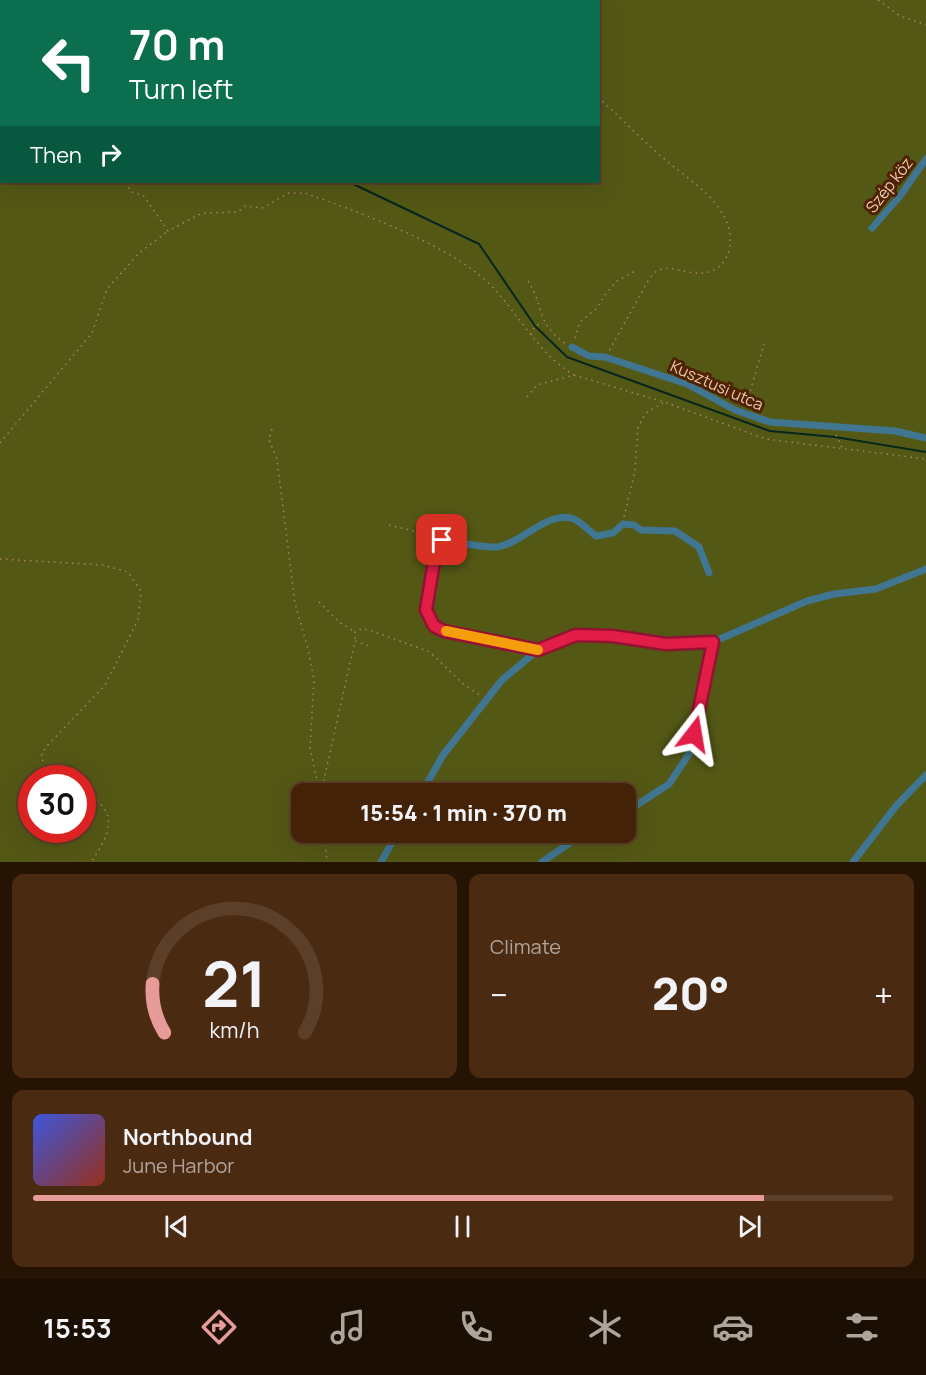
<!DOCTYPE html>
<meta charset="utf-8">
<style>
:root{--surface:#442208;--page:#4b2a12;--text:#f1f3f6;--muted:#afa49c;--line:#5c3f29;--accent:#e69b98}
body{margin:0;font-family:Manrope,sans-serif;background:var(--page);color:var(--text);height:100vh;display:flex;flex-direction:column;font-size:22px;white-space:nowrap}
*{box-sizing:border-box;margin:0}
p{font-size:20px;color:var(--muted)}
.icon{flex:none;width:33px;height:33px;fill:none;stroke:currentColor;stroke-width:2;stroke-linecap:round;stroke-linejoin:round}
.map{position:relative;height:862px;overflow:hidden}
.panel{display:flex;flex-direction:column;gap:12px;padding:12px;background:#251304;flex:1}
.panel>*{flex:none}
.top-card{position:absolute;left:0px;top:0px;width:600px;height:183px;box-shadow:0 6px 24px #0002,0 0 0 2px var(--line);background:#0b6e4f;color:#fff;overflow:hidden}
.speed{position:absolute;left:18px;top:765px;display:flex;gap:12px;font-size:30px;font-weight:700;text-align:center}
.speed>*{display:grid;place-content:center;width:78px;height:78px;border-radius:50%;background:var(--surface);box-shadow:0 6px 24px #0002,0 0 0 2px var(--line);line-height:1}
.speed .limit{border:9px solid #d22;background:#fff;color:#111}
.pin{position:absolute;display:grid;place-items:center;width:51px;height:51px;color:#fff;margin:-26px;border-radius:12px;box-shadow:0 3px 9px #0006}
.me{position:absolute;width:66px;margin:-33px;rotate:14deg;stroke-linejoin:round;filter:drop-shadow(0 0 4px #0008)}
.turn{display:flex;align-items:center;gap:21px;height:126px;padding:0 30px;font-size:27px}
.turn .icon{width:78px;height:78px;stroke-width:2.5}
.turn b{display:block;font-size:42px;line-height:51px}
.then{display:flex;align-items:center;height:57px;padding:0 30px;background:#0003;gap:12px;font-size:22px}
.big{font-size:45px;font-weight:800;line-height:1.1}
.panel .card{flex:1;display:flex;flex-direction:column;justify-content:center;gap:9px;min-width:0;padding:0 21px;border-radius:12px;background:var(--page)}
.panel .dial{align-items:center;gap:0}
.dial svg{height:156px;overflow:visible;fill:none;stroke:var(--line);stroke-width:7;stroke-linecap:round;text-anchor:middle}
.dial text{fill:var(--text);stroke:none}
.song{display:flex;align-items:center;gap:18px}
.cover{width:72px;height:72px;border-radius:9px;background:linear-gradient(135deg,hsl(230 70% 55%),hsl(10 70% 35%))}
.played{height:6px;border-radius:3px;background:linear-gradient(90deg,var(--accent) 85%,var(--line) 85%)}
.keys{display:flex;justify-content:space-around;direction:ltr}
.heat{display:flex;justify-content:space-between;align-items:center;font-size:33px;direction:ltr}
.panel .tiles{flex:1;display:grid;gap:12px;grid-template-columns:1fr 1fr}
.card:last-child{grid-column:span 2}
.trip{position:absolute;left:291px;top:783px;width:345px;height:60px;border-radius:12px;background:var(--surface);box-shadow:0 6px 24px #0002,0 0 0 2px var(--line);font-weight:800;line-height:60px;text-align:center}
.menu{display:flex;height:96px;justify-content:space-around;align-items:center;background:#1b0e03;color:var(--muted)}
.menu .icon{width:42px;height:42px}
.menu .selected{color:var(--accent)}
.menu b{font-size:27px;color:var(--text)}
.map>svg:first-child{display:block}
</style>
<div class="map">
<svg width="926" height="862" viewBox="0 0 926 862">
<rect width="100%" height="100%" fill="#5a2d0a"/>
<path fill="#545815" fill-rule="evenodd" d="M0,0H926V862H0ZM2,2H598V182H2ZM32,778H82V830H32ZM302,794H626V832H302Z"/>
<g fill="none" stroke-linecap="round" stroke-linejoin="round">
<polyline stroke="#07261e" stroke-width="2" points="349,182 479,244 535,326 567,357 770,431 835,437 926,452"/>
<g stroke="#a98165" stroke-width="1.5" stroke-dasharray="1.5 4.5" stroke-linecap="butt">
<polyline points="878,0 900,16 926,25"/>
<polyline points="26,2 26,0"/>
<polyline points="411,2 411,0"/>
<polyline points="0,16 2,17"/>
<path d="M598,97C620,117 640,138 662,157C688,180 733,204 730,244C730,251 726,260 721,265C699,284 678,263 659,270C655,271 652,276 649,279L609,351"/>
<path d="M126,182L131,192L143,195L168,231L202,213L238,212L245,206L262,208L289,193H305C359,212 439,241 483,278C516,307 534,351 574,375"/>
<path d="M528,281C544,305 536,324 565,343"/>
<polyline points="531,335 535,326 543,323"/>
<polyline points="575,338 580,322 596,309 607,292 617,281 635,271"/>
<polyline points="527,397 537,385 574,375 664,402 766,439 926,459"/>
<polyline points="753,408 749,395 764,344"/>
<polyline points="272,429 269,440 277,459 295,603 308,649 314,680 310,748 320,794"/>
<polyline points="836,435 842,447"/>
<polyline points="0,443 92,333 107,289 139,253 168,231"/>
<polyline points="624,517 635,471 638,427 646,413 663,403"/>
<polyline points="389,525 430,535 432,538"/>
<polyline points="0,559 103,565 128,572 141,591 138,620 105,685 47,746 41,756 45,767 64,778"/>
<polyline points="319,602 339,622 355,632"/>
<polyline points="355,639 355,632 361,629 369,630 430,652 462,683 481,696"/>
<path d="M82,790C120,812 112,831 91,862"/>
<polyline points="321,793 355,641 369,646"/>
<polyline points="324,832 327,862"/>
</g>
<g stroke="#407691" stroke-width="7">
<polyline points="872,228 900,196 926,159"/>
<polyline points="572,347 589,356 605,357 687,384 735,410 770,422 895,431 926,438"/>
<path d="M709,573L699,547L675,531L641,530L634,525L623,524L613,533L596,536C589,531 581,522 574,519C549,509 521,544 497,547C480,548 459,542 442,540L437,543L426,610L434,626L444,631L538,650L576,635L613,636L666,644L713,642L807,601L834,594L876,589L926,569"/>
<polyline points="421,794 443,755 502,680 538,650"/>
<polyline points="626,812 669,784 689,754 713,642"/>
<polyline points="381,862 398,832"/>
<polyline points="542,862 586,832"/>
<polyline points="853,862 896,806 926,775"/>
</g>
</g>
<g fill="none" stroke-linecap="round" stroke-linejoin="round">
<defs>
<polyline id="route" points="442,540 437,543 426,610 434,626 444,631 538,650 576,635 613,636 666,644 713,642 694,734"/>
</defs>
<use href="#route" stroke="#92132f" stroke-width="15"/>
<use href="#route" stroke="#e11d48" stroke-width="10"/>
<polyline stroke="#f59e0b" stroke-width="10" points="446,631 538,650"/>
</g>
<g text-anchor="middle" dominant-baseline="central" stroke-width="6" stroke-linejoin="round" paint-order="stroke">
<g font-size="16" fill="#edc9b4" stroke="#4f2200">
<text transform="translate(889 185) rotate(-52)">Szép köz</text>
<text transform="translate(717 385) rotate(24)">Kusztusi utca</text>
</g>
</g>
</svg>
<div class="speed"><div class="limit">30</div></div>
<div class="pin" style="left:442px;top:540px;background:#d93025"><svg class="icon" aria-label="arrive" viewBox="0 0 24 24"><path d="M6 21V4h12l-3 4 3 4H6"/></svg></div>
<svg class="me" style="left:694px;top:734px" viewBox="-20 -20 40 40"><path d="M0-17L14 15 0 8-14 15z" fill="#e11d48" stroke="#fff" stroke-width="4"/></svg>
<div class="trip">15:54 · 1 min · 370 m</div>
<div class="top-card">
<div class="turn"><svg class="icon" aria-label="left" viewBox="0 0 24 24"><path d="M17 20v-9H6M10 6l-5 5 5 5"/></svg><div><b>70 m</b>Turn left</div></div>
<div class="then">Then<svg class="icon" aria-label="right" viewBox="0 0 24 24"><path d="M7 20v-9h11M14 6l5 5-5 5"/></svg></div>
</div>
</div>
<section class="panel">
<div class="tiles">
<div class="card dial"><svg viewBox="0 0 100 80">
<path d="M14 69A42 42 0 1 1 86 69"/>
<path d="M14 69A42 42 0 0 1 8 44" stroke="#e69b98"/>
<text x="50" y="56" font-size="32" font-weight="700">21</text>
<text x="50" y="72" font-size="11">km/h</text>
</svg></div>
<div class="card"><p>Climate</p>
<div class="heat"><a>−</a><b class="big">20°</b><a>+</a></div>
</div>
<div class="card">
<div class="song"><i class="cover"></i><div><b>Northbound</b><p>June Harbor</p></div></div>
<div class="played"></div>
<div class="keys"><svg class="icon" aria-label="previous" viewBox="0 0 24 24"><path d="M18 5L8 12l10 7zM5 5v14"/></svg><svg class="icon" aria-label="pause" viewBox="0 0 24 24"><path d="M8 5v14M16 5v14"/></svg><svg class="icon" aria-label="next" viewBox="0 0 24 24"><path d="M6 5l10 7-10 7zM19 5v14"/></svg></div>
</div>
</div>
</section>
<nav class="menu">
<b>15:53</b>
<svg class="icon selected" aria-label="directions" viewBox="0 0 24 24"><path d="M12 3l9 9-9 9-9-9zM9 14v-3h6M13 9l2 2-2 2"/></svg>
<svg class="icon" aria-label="music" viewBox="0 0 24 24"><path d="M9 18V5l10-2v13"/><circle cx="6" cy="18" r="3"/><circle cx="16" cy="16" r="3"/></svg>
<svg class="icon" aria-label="phone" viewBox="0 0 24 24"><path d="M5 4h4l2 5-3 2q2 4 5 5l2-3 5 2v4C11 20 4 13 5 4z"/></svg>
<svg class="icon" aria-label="climate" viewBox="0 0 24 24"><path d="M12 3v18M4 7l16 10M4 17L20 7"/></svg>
<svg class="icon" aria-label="car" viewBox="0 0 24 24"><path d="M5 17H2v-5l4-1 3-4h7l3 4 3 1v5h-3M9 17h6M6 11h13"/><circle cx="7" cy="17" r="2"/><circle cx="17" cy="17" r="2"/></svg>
<svg class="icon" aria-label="filters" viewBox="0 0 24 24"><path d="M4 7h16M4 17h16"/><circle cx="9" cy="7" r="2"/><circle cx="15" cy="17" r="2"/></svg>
</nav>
